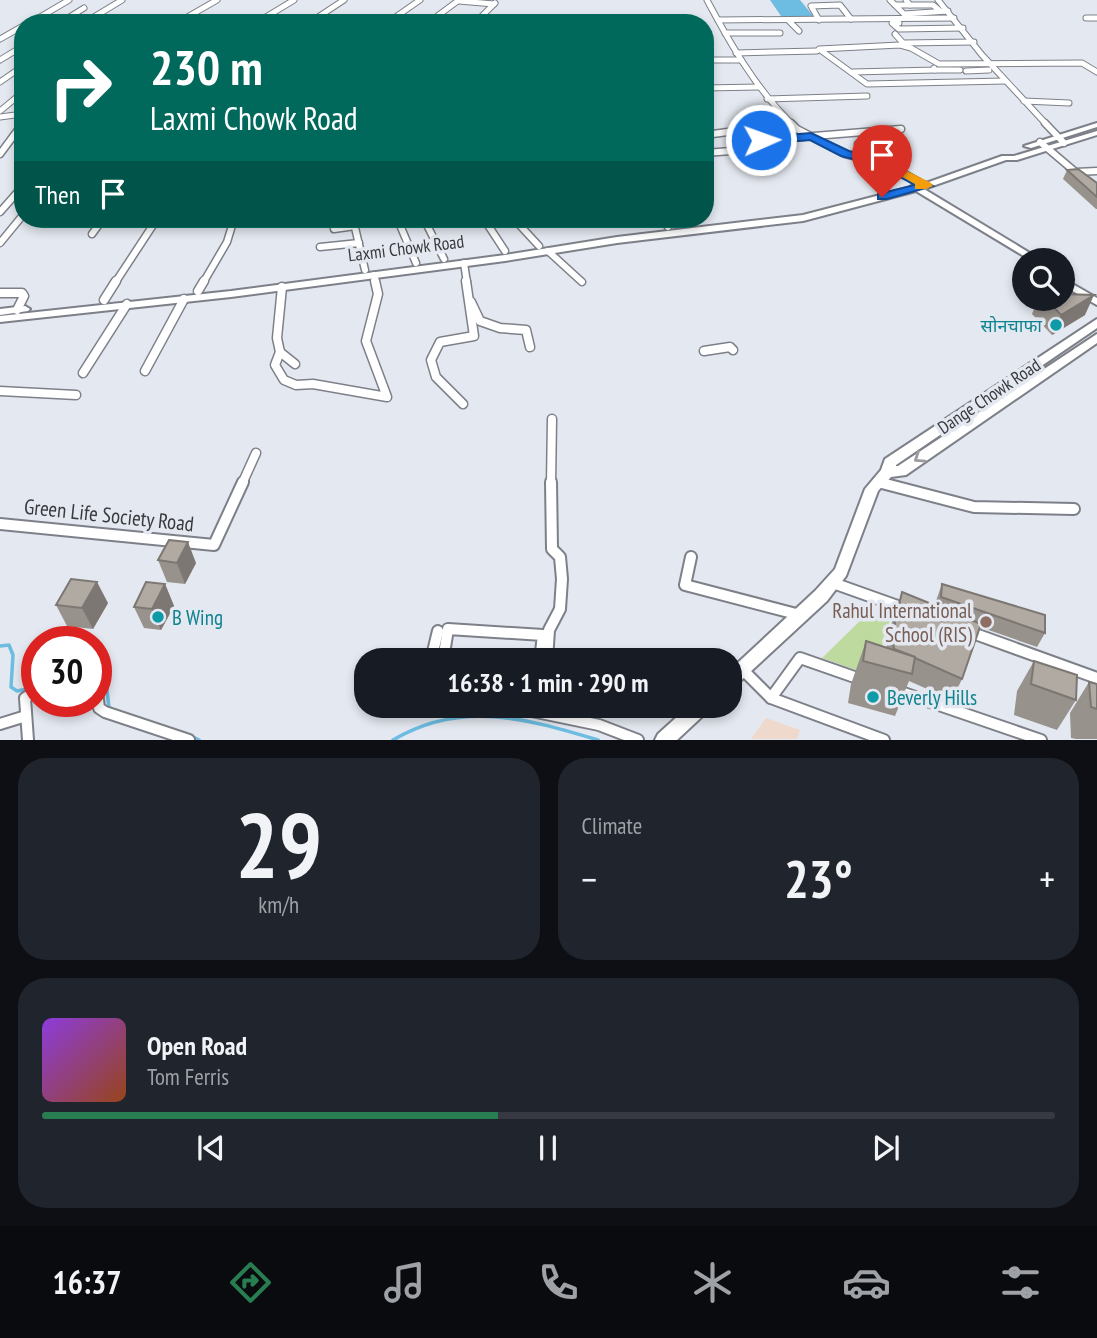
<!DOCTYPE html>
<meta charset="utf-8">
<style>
:root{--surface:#171b24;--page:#20242c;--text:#f1f3f6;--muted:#9ea1a6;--line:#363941;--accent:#287e51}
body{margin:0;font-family:"PT Sans Narrow","Noto Sans Devanagari",sans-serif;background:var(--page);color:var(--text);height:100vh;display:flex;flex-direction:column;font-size:26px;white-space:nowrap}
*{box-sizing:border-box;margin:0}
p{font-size:23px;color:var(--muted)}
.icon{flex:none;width:38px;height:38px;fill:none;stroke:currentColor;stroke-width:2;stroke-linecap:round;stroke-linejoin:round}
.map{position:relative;height:740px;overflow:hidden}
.side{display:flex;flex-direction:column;gap:18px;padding:18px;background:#0d0f14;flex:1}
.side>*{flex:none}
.banner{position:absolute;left:14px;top:14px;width:700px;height:214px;border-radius:28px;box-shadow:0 4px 10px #0003;background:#00695c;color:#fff;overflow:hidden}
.buttons{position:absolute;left:1012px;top:248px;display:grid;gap:14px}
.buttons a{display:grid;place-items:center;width:63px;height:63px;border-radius:50%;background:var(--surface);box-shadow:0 4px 10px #0003;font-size:35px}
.speed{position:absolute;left:21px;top:626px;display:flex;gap:14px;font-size:35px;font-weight:700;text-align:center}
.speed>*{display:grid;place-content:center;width:91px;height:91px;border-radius:50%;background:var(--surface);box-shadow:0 4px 10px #0003;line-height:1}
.speed .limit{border:10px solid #d22;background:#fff;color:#111}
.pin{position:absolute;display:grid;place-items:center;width:60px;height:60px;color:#fff;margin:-72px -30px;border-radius:50% 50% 50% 0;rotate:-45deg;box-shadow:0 0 7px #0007}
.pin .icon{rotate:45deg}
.me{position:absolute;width:77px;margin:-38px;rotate:88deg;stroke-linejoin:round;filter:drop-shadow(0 0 5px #0008)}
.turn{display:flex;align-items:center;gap:24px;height:147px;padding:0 21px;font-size:32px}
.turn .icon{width:91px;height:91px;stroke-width:2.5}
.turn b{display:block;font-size:49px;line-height:60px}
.then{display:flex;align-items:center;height:66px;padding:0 21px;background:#0003;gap:14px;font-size:26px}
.big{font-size:52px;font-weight:800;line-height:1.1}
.side .tile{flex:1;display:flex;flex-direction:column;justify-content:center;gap:10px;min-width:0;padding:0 24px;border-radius:28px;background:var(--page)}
.side .dial{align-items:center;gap:0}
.dial b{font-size:91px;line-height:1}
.song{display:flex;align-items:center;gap:21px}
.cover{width:84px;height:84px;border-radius:10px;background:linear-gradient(135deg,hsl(270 70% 55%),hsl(20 70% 35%))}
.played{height:7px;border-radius:4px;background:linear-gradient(90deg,var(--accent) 45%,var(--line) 45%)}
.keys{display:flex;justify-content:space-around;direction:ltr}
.heat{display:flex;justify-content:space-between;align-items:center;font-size:38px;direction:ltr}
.side .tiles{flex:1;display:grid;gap:18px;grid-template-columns:1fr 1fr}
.tile:last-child{grid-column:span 2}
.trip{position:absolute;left:354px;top:648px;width:388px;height:70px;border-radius:28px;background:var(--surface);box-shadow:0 4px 10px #0003;font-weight:800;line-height:70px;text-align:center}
.menu{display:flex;height:112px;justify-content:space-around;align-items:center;background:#090b0e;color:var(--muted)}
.menu .icon{width:49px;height:49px}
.menu .on{color:var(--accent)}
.menu b{font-size:32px;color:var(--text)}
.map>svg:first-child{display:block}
</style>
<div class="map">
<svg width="1097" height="740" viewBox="0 0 1097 740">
<rect width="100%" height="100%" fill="#e4e8f0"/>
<polygon fill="#efd9cd" points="766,718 800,730 797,739 751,739"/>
<polygon fill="#beda9f" points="876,615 890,620 873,676 822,658 864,617"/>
<polygon fill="#6cbde1" points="770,0 800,0 814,17 781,16"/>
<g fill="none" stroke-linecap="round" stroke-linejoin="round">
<g stroke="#6cbde1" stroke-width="3.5">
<polyline points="0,646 9,645 13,655 11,687 17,691 32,688"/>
<polyline points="96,669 105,672 109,708 112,709"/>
<polyline points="191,736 199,740"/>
<path d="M393,740C462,699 527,719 598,740"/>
</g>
<defs>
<g id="street-far3">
<path d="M707,0C731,45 756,89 793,125"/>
<polyline points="890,0 895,5 910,5 906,0"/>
<polyline points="938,0 982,55 1047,125"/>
<polyline points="459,1 494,4"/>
<polyline points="895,5 904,14 948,11"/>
<polyline points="910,5 933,5 940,11"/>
<polyline points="1086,18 1097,18"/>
<polyline points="718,20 954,18"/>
<polyline points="788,20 799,31"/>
<polyline points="819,20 811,6 840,5 851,19"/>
<polyline points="30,23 69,0"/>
<polyline points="60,23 84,8"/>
<polyline points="84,23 122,0"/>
<polyline points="177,23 217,0"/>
<polyline points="256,23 294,0"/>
<polyline points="309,23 344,0"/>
<polyline points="387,23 420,0"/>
<polyline points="428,23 459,0"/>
<polyline points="475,23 495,3"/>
<polyline points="899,23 892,23 899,29 963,28"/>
<polyline points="725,33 780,33"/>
<polyline points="895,34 903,43 974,42"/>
<polyline points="0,39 23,26"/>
<polyline points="736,53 817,51"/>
<polyline points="0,60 23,46"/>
<polyline points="705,60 741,60"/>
<polyline points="935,70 960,70"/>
<polyline points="966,71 989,70"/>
<polyline points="853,72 935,70 934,68"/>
<polyline points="1005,81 867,84 819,49 900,45 911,48 939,64 1082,63 1097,72"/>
<polyline points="0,82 23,66"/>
<polyline points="705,88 758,87"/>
<polyline points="767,99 867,96"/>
<polyline points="1024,101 1069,103"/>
<polyline points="0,111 23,92"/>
<polyline points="0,117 23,114"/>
<polyline points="774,125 790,124"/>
</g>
<g id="street-far2">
<polyline points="791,123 797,129 845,154 884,163 926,186"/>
<polyline points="1045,123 1064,143"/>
<polyline points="705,135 750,129 749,126 790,124"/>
<polyline points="1040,142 1079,175"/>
<polyline points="858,144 869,157"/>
<polyline points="763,149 761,142 764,140 901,129"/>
<polyline points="705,153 757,149 750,129"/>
<polyline points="0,154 23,123"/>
<polyline points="1076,172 1097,171"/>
<polyline points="0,212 23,186"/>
<polyline points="353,219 365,270"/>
<polyline points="424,219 444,259"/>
<polyline points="484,219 505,251"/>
<polyline points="514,219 539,246"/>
<polyline points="663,219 668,227"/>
<polyline points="333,224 334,229 355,226"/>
<polyline points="400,225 416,263"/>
<polyline points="92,234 103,219"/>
<polyline points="0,243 23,215"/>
<polyline points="320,247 359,243"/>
<polyline points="548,251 582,282"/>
<polyline points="464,263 467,283"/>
<polyline points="374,275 376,283"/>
<polyline points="115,283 157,219"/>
<polyline points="203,283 227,242 234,219"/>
</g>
<g id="street-far1">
<polyline points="282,287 277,338 280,352 295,364"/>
<polyline points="198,291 204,281"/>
<polyline points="0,293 22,293 24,296 17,310"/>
<polyline points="104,300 116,281"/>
<polyline points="471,302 480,321 500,328 526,330 530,347"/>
<polyline points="704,351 730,347 733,350"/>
<polyline points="280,352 275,365 284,380 296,385 313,384 387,397 366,341 378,294 375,281"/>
<polyline points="145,371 184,299"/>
<polyline points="83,373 127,304"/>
<polyline points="0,391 76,395"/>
<polyline points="463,404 436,377 431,360 440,342 474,336 466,281"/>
<polyline points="877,482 885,484"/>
<polyline points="242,484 256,453"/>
<polyline points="551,484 552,419"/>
</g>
<g id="street">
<polyline points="878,482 974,507 1074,509"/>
<polyline points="0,524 214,545 243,482"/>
<polyline points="691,557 685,585 800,615"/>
<polyline points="833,583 906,609"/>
<polyline points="967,631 1097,678"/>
<polyline points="431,660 438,631"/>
<polyline points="443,660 448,629 543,635 540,660"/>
<polyline points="547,660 549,630 560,609 562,579 560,557 552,549 551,482"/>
<polyline points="742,669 771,698 884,740"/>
<polyline points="96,682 99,708 105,712 189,740"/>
<polyline points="895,690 1041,740"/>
<polyline points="771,698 800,658 863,680"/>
<polyline points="503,705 599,725 638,740"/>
<polyline points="0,724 26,716"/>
<polyline points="28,740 25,698 37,691"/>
</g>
<g id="secondary">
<polygon points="1097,123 1097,127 1031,148 1024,146"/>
<polygon points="1097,131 1097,135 1017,160 1006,160 924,189 1043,261 1032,261 916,191 803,221 617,243 505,261 231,297 0,322 0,316 231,291 505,255 617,237 803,215 911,187 912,185 929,182 1002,156 1014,156"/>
<polygon points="1062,278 1097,298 1097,305 1062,285"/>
<polygon points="25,306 30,309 28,311 0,315 0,309"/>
</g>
<g id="primary">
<polygon points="1097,319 1097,328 896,465 896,466 898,466 1097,334 1097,343 906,475 891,477 878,491 846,576 827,601 736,685 730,687 730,670 815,591 835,569 865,489 881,470 885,459"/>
<polygon points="690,705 711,705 708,711 677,740 655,740 658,734"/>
</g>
</defs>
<use href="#street-far3" stroke="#7d8088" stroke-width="7"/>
<use href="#street-far2" stroke="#7d8088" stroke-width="9"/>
<use href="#street-far1" stroke="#7d8088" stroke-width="11"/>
<use href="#street" stroke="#7d8088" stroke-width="14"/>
<use href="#secondary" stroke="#7d8088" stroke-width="4"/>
<use href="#primary" stroke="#7d8088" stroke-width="4"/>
<use href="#street-far3" stroke="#fff" stroke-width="5"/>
<use href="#street-far2" stroke="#fff" stroke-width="6"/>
<use href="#street-far1" stroke="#fff" stroke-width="8"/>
<use href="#street" stroke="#fff" stroke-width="10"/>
<use href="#secondary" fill="#fff" fill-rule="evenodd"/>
<use href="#primary" fill="#fff" fill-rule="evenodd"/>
</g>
<g fill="#98928c">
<polygon points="1067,170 1097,183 1097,209 1096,209 1063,179"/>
<polygon points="1038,299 1062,299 1085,315 1052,335 1032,314"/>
<polygon points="158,560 196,563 185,584 167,582"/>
<polygon points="165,584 174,606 161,630 144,628 134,607"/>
<polygon points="942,584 1045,633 1037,647 980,627 962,679 952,700 909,681 895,716 848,703 851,684 866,641 886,648 894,613 902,592 935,605 937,598"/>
<polygon points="108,603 93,629 67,626 56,605"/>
<polygon points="1034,661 1076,700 1057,730 1014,715 1017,691"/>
<polygon points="1089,682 1097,684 1097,739 1076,739 1071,738 1070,713"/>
</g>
<g fill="#7c7772">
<polygon points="1094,295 1085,315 1052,335 1061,315"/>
<polygon points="188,542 196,563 185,584 177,563"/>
<polygon points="97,582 108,603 93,629 82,608"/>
<polygon points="165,584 174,606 161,630 152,609"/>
</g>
<g fill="#b1aaa3" stroke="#7c7772" stroke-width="2">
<polygon points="1078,169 1097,183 1097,197 1067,170"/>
<polygon points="1062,294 1094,295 1061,315 1046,299 1062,299"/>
<polygon points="169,540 188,542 177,563 158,560"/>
<polygon points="71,579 97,582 82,608 56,605"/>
<polygon points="146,582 165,584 152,609 134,607"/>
<polygon points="942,584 1045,615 1045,633 941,597"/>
<polygon points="902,592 981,624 962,679 915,658 915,657 894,649 892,636"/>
<polygon points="866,641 915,657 912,674 863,661"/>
<polygon points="1034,661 1077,675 1076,700 1031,684"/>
<polygon points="1089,682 1097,684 1097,709 1091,707"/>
</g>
<defs><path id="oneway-chevron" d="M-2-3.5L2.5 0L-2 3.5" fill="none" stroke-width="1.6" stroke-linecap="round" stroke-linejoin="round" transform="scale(1.75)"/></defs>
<use stroke="#9c9c9e" href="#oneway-chevron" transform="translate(919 458) rotate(146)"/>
<polygon fill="#1a73e8" stroke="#114b97" stroke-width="2" points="811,133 849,151 888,161 933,186 887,199 878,199 878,194 915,185 880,166 841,156 810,140 761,144 755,140 761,137"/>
<polygon fill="#f59e0b" points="894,164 931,183 933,186 926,189 915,189 915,184 890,170 888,168"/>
<g fill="#0f9aa8" stroke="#e4e8f0" stroke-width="2.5">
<circle cx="1056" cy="325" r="7"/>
<circle cx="158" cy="617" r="7"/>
<circle cx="873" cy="697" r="7"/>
</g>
<circle fill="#8d6e63" stroke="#e4e8f0" stroke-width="2.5" cx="986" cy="622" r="7"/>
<g text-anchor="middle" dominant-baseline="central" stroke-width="7" stroke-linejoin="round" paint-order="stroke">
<g font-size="18" fill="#393a3d" stroke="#e4e8f0">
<text transform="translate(406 248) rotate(-7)">Laxmi Chowk Road</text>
<text transform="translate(989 396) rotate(-34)">Dange Chowk Road</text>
</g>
<g font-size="18" fill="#0d838f" stroke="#e4e8f0" text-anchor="end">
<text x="1042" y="325">सोनचाफा</text>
</g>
<g font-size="21" fill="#393a3d" stroke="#e4e8f0">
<text transform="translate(109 515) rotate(6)">Green Life Society Road</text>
</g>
<g font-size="21" fill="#785e54" stroke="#e4e8f0" text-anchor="end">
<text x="972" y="610">Rahul International<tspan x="972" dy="24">School (RIS)</tspan></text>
</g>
<g font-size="21" fill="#0d838f" stroke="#e4e8f0" text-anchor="start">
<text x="172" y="617">B Wing</text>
<text x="887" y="697">Beverly Hills</text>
</g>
</g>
</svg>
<div class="buttons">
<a><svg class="icon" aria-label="search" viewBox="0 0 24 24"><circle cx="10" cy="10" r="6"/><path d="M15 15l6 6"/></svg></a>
</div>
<div class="speed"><div class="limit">30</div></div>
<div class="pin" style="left:882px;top:197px;background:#d93025"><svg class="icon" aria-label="arrive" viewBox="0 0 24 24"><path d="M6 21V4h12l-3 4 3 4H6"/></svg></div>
<svg class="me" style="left:761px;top:140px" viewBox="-20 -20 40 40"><circle r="17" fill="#1a73e8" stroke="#fff" stroke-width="3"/><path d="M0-11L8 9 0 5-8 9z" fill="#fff"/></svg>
<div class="trip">16:38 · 1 min · 290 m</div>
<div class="banner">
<div class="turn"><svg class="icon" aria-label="right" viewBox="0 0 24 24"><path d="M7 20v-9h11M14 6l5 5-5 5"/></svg><div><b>230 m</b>Laxmi Chowk Road</div></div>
<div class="then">Then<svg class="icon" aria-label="arrive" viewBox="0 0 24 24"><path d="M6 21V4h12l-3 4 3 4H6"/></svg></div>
</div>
</div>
<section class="side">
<div class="tiles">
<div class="tile dial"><b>29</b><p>km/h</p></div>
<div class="tile"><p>Climate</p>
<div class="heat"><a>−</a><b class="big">23°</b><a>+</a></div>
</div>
<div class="tile">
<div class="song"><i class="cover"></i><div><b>Open Road</b><p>Tom Ferris</p></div></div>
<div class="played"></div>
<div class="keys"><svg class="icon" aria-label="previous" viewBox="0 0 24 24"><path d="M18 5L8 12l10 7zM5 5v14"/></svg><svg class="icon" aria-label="pause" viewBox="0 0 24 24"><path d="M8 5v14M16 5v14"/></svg><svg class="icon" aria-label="next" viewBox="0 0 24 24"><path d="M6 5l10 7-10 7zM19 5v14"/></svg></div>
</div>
</div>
</section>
<nav class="menu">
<b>16:37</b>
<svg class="icon on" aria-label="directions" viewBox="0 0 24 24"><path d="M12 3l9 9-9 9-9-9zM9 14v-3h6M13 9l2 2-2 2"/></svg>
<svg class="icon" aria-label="music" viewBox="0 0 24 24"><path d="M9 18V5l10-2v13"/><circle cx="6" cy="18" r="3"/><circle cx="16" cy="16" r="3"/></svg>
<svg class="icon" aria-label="phone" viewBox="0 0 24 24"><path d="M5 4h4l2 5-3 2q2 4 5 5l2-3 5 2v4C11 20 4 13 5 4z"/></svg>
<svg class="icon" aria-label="climate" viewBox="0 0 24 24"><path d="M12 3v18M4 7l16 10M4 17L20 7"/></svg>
<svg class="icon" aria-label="car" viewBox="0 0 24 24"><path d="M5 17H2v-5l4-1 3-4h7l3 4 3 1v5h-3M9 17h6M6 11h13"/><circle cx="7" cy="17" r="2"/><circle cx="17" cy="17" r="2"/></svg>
<svg class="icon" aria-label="filters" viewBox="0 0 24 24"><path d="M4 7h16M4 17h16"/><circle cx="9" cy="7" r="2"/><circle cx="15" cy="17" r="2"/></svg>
</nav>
